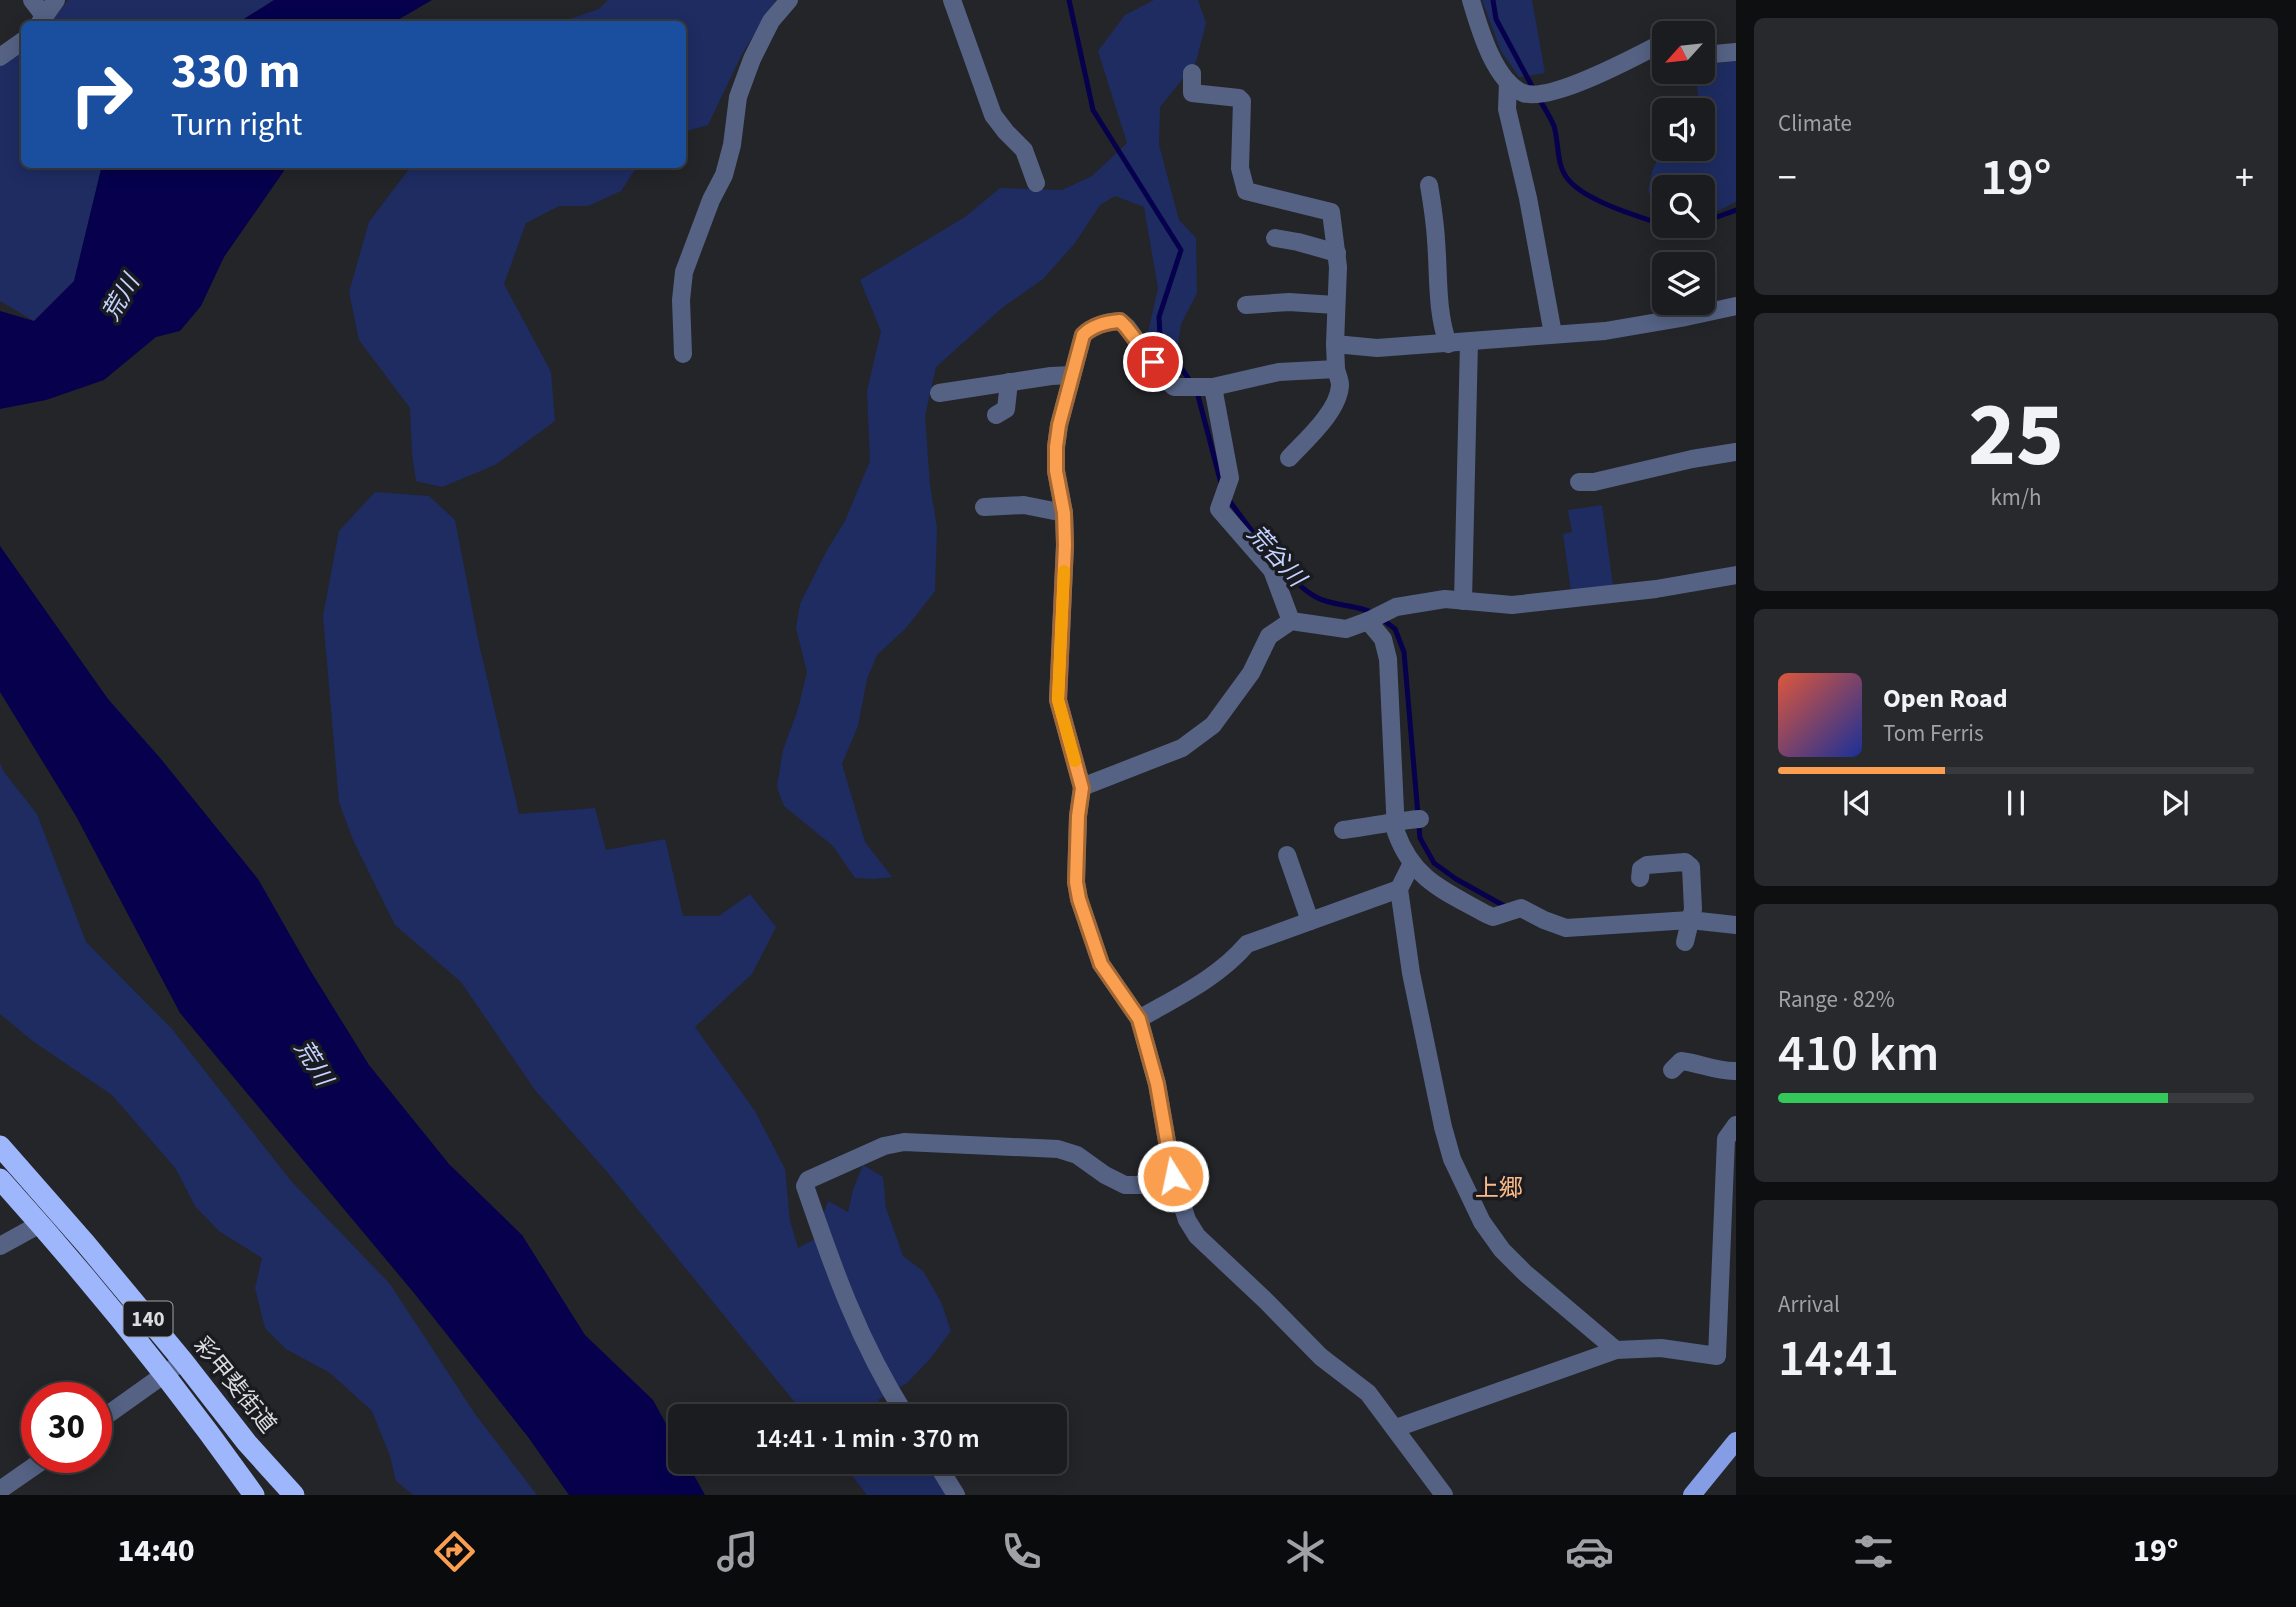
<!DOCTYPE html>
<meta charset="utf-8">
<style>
:root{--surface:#1a1c1f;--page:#27292c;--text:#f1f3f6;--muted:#9fa1a4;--line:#383a3d;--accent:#fa9f4f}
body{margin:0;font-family:"Source Sans 3","Noto Sans JP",sans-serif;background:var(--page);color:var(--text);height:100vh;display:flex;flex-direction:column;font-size:26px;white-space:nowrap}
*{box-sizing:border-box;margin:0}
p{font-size:23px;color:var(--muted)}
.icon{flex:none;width:38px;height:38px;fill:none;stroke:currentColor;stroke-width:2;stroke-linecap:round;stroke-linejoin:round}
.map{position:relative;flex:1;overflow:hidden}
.drawer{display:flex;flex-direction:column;gap:18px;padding:18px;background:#0e0f11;width:560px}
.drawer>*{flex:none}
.top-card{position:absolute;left:21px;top:21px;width:665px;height:147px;border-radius:10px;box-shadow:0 4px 18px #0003,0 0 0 2px var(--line);background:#1a4fa0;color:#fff;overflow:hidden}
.needle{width:46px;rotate:243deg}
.controls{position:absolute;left:1652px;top:21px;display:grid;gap:14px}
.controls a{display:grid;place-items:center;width:63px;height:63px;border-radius:10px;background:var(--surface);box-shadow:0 4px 18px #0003,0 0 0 2px var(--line);font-size:35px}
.speed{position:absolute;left:21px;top:1382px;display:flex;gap:14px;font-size:35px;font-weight:700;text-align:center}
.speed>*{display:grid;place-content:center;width:91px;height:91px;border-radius:50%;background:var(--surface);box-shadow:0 4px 18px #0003,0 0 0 2px var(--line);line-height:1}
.speed .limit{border:10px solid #d22;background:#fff;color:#111}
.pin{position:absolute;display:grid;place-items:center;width:60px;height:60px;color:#fff;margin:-30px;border:4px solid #fff;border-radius:50%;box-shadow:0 2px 7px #0007}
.me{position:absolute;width:77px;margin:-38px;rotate:350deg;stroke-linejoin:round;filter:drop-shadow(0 0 5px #0008)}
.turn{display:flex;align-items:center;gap:24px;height:147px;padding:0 35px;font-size:32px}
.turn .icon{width:91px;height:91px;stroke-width:2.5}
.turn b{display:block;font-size:49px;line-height:60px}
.big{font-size:52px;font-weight:600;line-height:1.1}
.drawer .card{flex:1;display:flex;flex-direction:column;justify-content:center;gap:10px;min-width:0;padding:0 24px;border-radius:10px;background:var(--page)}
.drawer .dial{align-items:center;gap:0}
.dial b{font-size:91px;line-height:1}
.song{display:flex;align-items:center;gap:21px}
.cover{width:84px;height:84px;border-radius:10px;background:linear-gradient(135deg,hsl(10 70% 55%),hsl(230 70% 35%))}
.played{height:7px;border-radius:4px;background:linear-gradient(90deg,var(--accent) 35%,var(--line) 35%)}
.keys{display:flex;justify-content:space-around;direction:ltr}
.heat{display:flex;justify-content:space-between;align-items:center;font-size:38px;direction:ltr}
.charge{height:10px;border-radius:5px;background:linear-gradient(90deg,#34c759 82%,var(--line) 0)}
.trip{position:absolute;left:668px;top:1404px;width:399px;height:70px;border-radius:10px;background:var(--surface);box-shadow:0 4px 18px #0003,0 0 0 2px var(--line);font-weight:600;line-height:70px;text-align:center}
.menu{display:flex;height:112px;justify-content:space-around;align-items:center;background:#0a0b0c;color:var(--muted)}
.menu .icon{width:49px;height:49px}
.menu .active{color:var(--accent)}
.menu b{font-size:32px;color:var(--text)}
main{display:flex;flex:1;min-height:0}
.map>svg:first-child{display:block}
</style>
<main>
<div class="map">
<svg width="1736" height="1495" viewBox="0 0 1736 1495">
<rect width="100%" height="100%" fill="#232529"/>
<g fill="#1e2c62">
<polygon points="68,0 274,0 236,24 49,24"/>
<polygon points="608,0 776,0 742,54 708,125 683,132 682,24 555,24 599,9"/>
<polygon points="1154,0 1198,0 1206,23 1196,62 1160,107 1159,145 1179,220 1196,238 1197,293 1181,324 1176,358 1147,337 1158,288 1144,207 1115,196 1100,205 1075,243 1043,279 1003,307 936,367 925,416 930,485 937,528 935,591 906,628 877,655 867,679 858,726 842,764 865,842 892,877 873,879 855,878 833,846 784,806 777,787 783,750 798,709 807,672 796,628 800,604 827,550 845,521 870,461 867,391 881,331 860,280 965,217 1000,188 1062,190 1092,176 1127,143 1098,51 1125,15"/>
<polygon points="1482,0 1532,0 1545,73 1519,77 1501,51"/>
<polygon points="24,48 24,164 102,165 74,281 34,321 0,301 0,63"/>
<polygon points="1736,61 1736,202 1703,218 1703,187 1664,187 1664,219 1658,218 1648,190 1653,169 1663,149 1703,149 1703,110 1699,110 1696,72 1703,72 1703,65"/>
<polygon points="412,165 638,165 621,191 588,206 559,206 526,223 504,284 551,372 555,421 495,465 442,487 416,481 412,453 410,408 359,340 349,292 369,222"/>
<polygon points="375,492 429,496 455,520 479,644 519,814 595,808 606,850 665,839 683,916 719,916 750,894 776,927 752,974 695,1027 755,1111 785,1169 790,1221 798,1248 815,1239 828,1201 848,1212 853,1190 863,1165 883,1177 886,1208 903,1256 923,1271 941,1302 951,1331 929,1360 907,1383 878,1400 889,1416 806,1416 608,1173 535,1090 461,982 395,925 353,840 339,802 323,616 339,531"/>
<polygon points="1602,505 1613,586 1571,591 1563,534 1572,532 1568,510"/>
<polygon points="0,763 4,772 37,814 86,942 172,1029 291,1181 390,1284 475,1414 537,1495 413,1495 396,1481 390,1456 372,1411 330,1373 286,1349 265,1328 255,1288 262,1258 219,1231 195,1206 176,1169 112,1095 34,1042 0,1014"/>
<polygon points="841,1461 922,1461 947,1495 867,1495"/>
</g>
<g fill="#06004d">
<polygon points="274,0 432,0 391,24 236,24"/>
<polygon points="102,165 288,165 224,257 201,306 180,331 156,337 104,380 46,400 0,409 0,311 34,321 74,281"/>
<polygon points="0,546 108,699 161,759 258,879 310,970 369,1065 449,1164 522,1235 585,1335 653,1400 681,1451 681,1461 686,1461 705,1495 569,1495 528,1437 414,1293 180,1013 76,816 0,692"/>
</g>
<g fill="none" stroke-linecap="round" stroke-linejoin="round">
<g stroke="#06004d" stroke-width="5">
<polyline points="1069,0 1093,110 1181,250 1159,317 1160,336 1192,384"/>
<polyline points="1493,0 1496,19 1533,88"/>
<path d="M1538,97C1543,106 1550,116 1554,126C1559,142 1556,164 1567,178C1584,201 1638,216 1664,225"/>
<polyline points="1703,222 1736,210"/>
<polyline points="1667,226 1679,230 1692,226"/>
<polyline points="1197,392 1222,487"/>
<path d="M1228,499C1248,526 1288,582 1316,597C1333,607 1359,604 1374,614"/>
<polyline points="1382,619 1395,629 1404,652 1420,838 1434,863 1456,879 1508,908"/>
</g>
<g stroke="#556284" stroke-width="18">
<polyline points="32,0 45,17"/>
<polyline points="952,0 993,115 1006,132 1024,150 1036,183"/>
<path d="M1471,0C1479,27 1494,81 1523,93C1550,103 1633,58 1660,44L1664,45"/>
<polyline points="39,24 56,0"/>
<polyline points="1703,55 1736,52"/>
<polyline points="0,57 24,40"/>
<polyline points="1192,73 1192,93 1239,98 1242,101 1240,168 1246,191 1331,212 1338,267 1335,344"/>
<polyline points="1508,82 1507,109 1528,198 1553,334"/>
<path d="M1429,185C1432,203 1435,221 1436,240C1439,275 1436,310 1448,344"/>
<polyline points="1275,238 1298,242 1337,253"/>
<polyline points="1246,305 1289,302 1335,305"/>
<polyline points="683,354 681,300 684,272 711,200 724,175 732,145 738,97 752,59 771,21 789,0"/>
<polyline points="1213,387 1230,478 1219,509 1272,570 1291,621"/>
<polyline points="939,393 1051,376 1072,375"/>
<polyline points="996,415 1006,409 1009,382"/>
<path d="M1289,458C1306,440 1339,411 1340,385C1340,380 1337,374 1336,369"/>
<polyline points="1579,482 1594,482 1692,459 1736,452"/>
<polyline points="984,507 1024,505 1064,513"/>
<polyline points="1463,601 1469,342"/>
<path d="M1368,621L1383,639L1388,659L1396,832C1413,880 1445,891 1486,914L1493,917L1521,908L1544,920L1566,928L1690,920L1736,925"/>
<polyline points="1082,787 1182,748 1213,725 1251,673 1269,636 1291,621 1346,629 1368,621 1396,607 1445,599 1512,605 1656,589 1736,575"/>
<path d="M1343,830C1369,827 1394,821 1420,819"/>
<polyline points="1287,855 1310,921"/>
<polyline points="1412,863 1399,889 1411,973 1443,1127 1452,1159 1482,1222 1502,1250 1525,1273 1616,1350"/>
<polyline points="1640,878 1641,869 1647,865 1685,862 1691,867 1693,909 1685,942"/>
<path d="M1139,1019C1177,997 1218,978 1247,944L1399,889"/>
<path d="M1672,1070L1681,1061C1700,1063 1717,1072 1736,1071"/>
<polyline points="0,1246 40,1224"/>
<path d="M906,1416C859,1342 833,1268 805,1186L808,1180L884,1146L904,1142L1058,1149L1077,1155L1105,1175L1125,1185H1141L1173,1176"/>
<polyline points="96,1423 183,1361"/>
<polyline points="1396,1428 1616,1350 1661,1348 1717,1356 1726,1139 1736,1125"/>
<polyline points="935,1461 956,1495"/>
<polyline points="0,1490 46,1458"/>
<path d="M1444,1495L1368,1393L1321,1357L1266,1301L1197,1236L1187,1220L1173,1176L1157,1084L1139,1019L1101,964L1079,899L1076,882L1078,816L1082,787L1058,700L1065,545L1064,513L1056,471V447L1059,425L1083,335C1093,325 1106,322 1120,321L1127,327L1161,375L1174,387H1213L1279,372L1336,369L1335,344L1377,348L1605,331L1681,318L1736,306"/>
</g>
<polyline stroke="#859de5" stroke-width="18" points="1692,1495 1736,1441"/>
<g stroke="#9eb6fc" stroke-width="21">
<polyline points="0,1146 86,1244 183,1361 247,1443 294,1495"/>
<path d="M0,1179C90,1279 176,1385 254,1495"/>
</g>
</g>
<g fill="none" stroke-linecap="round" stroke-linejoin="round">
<defs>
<path id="route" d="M1153,362L1126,327L1120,321C1106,322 1093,325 1083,335L1059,425L1056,447V471L1064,513L1065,545L1058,700L1082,788L1078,816L1076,882L1079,899L1101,964L1139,1019L1157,1084L1173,1176"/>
</defs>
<use href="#route" stroke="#a26733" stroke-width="18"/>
<use href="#route" stroke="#fa9f4f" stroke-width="12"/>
<polyline stroke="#f59e0b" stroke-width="12" points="1064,571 1058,700 1075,761"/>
</g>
<g text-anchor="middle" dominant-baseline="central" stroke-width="7" stroke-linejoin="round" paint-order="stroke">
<rect fill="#1a1b20" stroke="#a1a2a6" stroke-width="2" x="123.5" y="1301.5" width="49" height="35" rx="5"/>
<g font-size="21" font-weight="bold" fill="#dbdcdf">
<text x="148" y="1319">140</text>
</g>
<g font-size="23" fill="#dbdcdf" stroke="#1a1b20">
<text transform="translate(235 1385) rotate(51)">彩甲斐街道</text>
</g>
<g font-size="24" font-style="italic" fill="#c3d3ff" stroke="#1a1b20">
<text transform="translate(121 298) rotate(-60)">荒川</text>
<text transform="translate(1276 556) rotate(48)">荒谷川</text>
<text transform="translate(313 1063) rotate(58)">荒川</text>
</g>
<g font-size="24" fill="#fbba87" stroke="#1a1b20">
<text x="1499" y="1188">上郷</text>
</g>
</g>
</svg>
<div class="controls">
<a><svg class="needle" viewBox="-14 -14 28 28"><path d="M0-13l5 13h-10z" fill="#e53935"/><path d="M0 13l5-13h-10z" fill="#9fa1a4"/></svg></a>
<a><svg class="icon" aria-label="sound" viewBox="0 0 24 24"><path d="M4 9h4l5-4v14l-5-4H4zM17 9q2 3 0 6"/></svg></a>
<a><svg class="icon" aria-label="search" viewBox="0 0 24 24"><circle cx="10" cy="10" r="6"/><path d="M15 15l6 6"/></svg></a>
<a><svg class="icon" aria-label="layers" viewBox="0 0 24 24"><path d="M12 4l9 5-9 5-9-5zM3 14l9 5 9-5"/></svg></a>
</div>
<div class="speed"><div class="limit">30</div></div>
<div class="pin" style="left:1153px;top:362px;background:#d93025"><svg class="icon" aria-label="arrive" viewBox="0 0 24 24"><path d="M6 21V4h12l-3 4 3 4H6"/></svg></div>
<svg class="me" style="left:1173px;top:1176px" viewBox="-20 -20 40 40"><circle r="17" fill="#fa9f4f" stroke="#fff" stroke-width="3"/><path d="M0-11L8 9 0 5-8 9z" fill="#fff"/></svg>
<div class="trip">14:41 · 1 min · 370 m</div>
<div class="top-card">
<div class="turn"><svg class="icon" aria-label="right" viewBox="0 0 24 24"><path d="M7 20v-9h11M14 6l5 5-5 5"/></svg><div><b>330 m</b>Turn right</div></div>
</div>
</div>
<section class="drawer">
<div class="card"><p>Climate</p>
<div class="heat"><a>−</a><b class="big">19°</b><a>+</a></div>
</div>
<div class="card dial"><b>25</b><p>km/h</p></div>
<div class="card">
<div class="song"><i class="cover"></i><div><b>Open Road</b><p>Tom Ferris</p></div></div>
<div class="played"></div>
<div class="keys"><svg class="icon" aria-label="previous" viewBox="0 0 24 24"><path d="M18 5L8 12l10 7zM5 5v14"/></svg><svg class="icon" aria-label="pause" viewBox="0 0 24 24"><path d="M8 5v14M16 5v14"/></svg><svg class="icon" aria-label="next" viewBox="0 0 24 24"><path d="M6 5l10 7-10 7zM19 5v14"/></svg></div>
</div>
<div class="card"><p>Range · 82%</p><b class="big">410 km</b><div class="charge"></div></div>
<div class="card"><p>Arrival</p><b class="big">14:41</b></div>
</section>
</main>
<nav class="menu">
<b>14:40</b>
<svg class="icon active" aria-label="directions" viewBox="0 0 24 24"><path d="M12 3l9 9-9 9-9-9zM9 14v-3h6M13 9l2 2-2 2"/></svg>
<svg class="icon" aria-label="music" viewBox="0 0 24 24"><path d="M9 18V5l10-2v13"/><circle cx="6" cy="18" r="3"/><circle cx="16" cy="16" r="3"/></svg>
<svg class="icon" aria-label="phone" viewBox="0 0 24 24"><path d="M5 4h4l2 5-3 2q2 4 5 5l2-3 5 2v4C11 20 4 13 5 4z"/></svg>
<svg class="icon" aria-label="climate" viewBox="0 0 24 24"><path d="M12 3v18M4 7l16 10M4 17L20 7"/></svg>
<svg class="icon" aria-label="car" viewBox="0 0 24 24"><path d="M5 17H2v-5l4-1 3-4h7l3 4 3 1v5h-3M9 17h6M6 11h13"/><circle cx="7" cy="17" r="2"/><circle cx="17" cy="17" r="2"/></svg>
<svg class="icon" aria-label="filters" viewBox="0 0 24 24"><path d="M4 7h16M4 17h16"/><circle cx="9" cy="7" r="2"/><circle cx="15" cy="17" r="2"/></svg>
<b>19°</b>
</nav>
